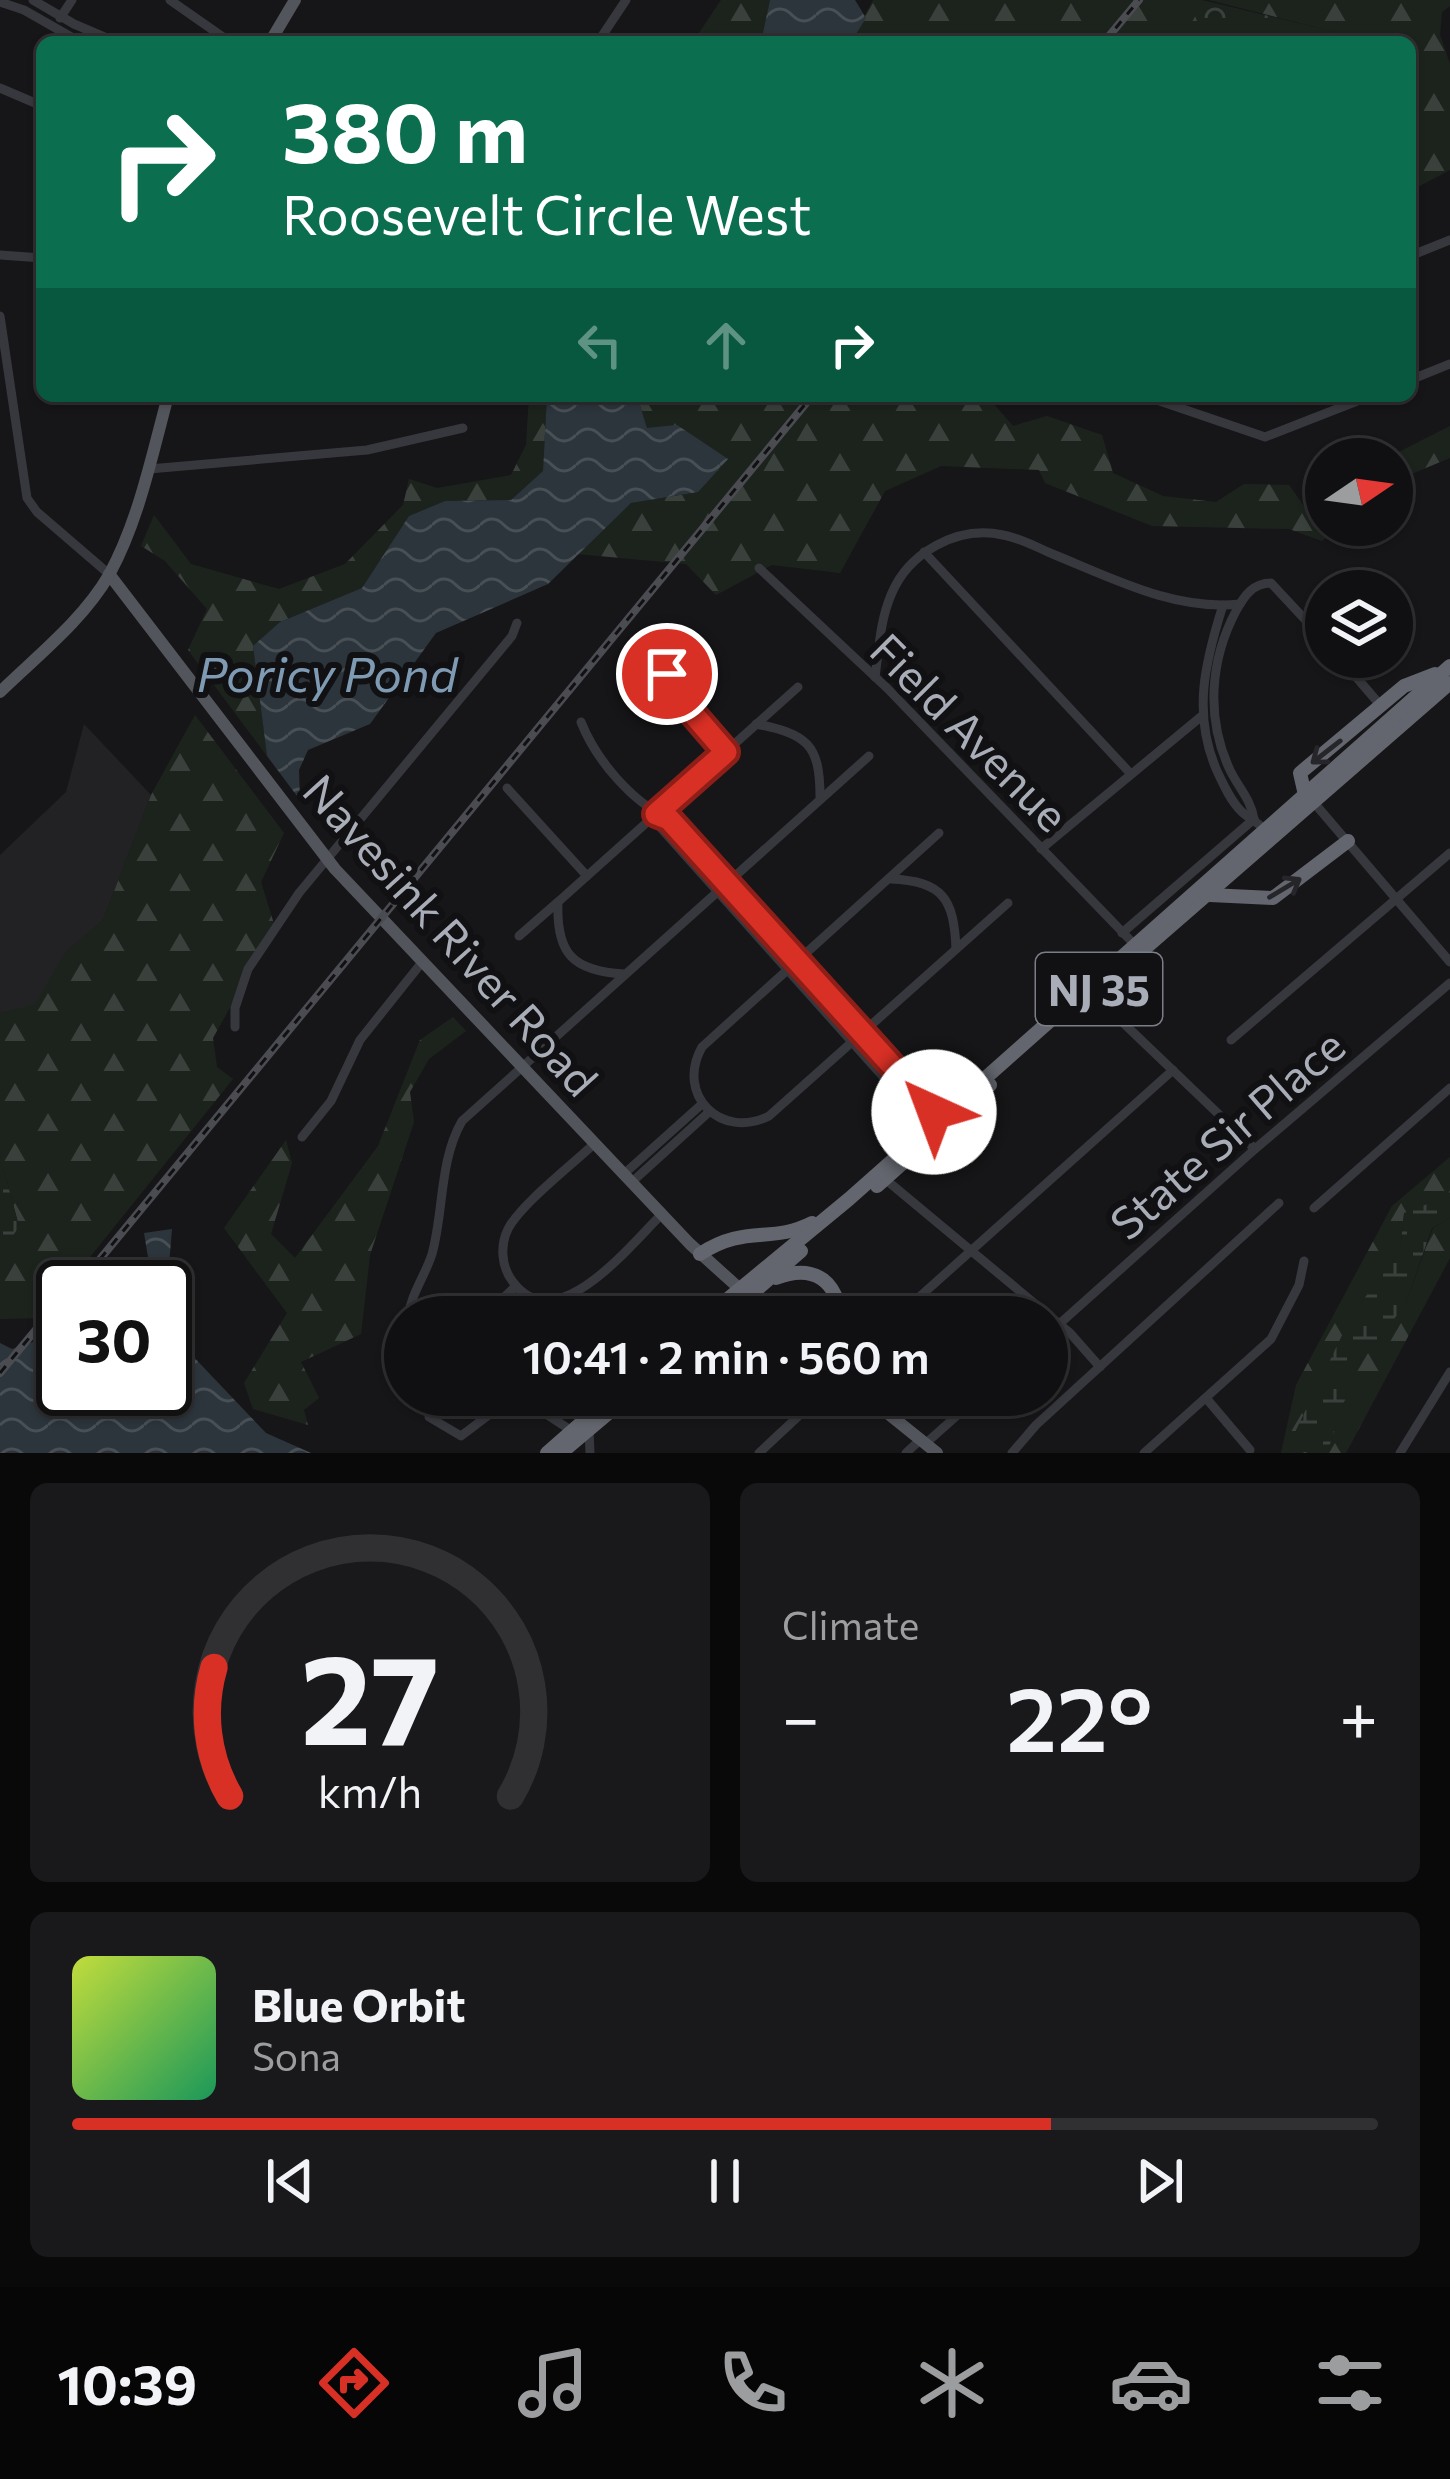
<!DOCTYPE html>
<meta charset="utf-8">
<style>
:root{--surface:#101012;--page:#19191b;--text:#f1f3f6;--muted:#9c9d9f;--line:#303032;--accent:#d93025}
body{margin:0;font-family:Commissioner,sans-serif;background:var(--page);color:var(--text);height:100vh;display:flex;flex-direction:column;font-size:45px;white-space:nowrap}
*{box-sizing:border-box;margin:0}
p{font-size:39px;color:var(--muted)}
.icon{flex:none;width:66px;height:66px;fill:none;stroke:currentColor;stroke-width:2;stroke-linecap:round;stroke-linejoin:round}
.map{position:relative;height:1453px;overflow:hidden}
.sheet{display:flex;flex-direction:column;gap:30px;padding:30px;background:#09090a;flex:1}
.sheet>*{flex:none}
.guide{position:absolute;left:36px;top:36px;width:1380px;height:366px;border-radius:18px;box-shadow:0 3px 9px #0004,0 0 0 3px var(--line);background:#0b6e4f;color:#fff;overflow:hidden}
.needle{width:78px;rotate:77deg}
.fabs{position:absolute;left:1305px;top:438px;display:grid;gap:24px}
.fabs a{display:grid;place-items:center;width:108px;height:108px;border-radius:50%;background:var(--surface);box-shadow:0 3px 9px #0004,0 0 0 3px var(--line);font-size:60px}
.speed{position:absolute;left:36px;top:1260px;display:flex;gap:24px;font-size:60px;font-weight:700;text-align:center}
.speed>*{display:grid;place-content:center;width:156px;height:156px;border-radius:50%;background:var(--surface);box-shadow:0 3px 9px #0004,0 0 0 3px var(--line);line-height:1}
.speed .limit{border:6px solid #111;border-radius:18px;background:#fff;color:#111}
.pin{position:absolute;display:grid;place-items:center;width:102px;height:102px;color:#fff;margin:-51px;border:6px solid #fff;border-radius:50%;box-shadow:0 3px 12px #0007}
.me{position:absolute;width:132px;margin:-66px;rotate:317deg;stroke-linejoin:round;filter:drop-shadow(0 0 9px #0008)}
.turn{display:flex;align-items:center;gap:42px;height:252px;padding:0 48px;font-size:54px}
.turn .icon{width:156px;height:156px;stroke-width:2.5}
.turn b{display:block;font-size:84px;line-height:102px}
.lanes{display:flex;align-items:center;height:114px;padding:0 48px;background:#0003;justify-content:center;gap:60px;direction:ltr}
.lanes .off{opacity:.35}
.big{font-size:90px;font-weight:600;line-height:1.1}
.sheet .tile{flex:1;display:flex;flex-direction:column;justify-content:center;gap:18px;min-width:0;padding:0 42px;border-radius:18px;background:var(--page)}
.sheet .dial{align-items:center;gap:0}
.dial svg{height:312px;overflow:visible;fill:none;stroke:var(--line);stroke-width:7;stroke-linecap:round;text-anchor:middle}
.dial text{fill:var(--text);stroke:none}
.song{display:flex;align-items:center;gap:36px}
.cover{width:144px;height:144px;border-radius:18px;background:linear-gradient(135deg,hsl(70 70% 55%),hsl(150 70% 35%))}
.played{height:12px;border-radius:6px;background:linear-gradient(90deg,var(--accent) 75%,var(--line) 75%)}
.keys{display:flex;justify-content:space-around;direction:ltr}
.heat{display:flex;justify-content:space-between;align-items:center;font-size:66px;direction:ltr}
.sheet .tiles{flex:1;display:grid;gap:30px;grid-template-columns:1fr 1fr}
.tile:last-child{grid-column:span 2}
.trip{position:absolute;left:384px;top:1296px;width:684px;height:120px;border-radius:60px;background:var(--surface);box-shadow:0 3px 9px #0004,0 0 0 3px var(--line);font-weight:600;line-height:120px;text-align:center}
.tabs{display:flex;height:192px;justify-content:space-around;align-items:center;background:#060607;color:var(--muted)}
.tabs .icon{width:84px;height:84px}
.tabs .selected{color:var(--accent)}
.tabs b{font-size:54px;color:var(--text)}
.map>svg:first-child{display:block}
</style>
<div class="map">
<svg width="1450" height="1453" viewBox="0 0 1450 1453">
<defs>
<pattern id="forest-firs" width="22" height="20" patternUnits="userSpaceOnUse" patternTransform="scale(3)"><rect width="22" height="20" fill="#1c231d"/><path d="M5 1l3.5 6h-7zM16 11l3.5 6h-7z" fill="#3a403c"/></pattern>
<pattern id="wetland-marsh" width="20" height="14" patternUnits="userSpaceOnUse" patternTransform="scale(3)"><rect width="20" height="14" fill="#1c231d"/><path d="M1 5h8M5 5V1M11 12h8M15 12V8" fill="none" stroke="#3a403c"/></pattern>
<pattern id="park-crowns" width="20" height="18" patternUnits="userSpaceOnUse" patternTransform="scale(3)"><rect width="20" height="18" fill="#1c231d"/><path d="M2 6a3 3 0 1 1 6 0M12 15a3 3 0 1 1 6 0" fill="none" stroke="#3a403c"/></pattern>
<pattern id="water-waves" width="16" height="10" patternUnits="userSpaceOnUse" patternTransform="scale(3)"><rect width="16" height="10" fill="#2c353c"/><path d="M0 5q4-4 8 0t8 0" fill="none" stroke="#485056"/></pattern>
</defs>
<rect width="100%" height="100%" fill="#161618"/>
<polygon fill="#222225" points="84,724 151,795 103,920 66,952 35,1005 0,1013 0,855 66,792"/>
<g fill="url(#forest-firs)">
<polygon points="721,0 770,0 761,42 693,42"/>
<polygon points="873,0 1202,0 1193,9 1206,42 1168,42 1163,38 1149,42 851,42"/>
<polygon points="1209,0 1450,0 1450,6 1442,12 1440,35 1450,64 1450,170 1410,191 1410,42 1336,42 1331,31"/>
<polygon points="529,396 547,396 543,471 511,500 445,501 409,516 362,588 280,622 253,646 267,756 188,650 207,609 165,561 141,546 154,515 191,564 279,589 345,564 403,505 409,479 437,488 511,475 526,445"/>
<polygon points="637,396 974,396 992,402 1013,426 1047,416 1102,435 1113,473 1163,496 1216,502 1244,484 1289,485 1311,516 1326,502 1326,525 1342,525 1322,541 1289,529 1152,526 1045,483 1039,470 941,466 885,491 840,573 772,565 716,595 686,564 577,554 631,503 698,492 647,428"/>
<polygon points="1450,426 1450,458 1392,482 1392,459 1385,459"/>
<polygon points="195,715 284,833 261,882 275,927 213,1038 217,1067 233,1079 41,1318 0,1319 0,1254 19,1226 0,1155 0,1013 35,1004 66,952 103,920 151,795"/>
<polygon points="453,1017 466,1031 429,1059 410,1092 414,1122 370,1255 361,1334 301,1362 319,1398 304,1410 308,1425 253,1409 244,1383 287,1313 224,1228 286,1140 292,1163 271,1234 295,1258 378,1146 420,1040"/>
<polygon points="1450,1157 1450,1190 1446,1197 1404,1214 1400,1252 1353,1313 1297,1430 1292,1453 1281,1453 1296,1385 1392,1206"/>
<polygon points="1450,1218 1450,1258 1346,1453 1327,1453 1355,1369 1405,1305 1433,1228"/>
</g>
<g fill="url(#wetland-marsh)">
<polygon points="0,1155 19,1227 0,1254"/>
<polygon points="1450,1190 1450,1218 1432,1228 1405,1305 1355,1369 1327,1453 1292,1453 1296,1430 1353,1313 1400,1252 1404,1213 1446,1197"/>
</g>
<polygon fill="url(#park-crowns)" points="1202,0 1331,31 1336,42 1206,42 1192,9"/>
<g fill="url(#water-waves)">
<polygon points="770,0 855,0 866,18 851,42 761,42"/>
<polygon points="547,396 637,396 647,428 677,425 728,459 698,492 631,503 548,584 436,633 370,724 308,750 299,770 300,800 267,756 253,646 280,622 362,588 409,516 445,501 511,500 543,471"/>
<polygon points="172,1229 165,1313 165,1287 146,1287 149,1263 144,1233"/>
<polygon points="63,1332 63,1389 165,1389 165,1370 187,1350 266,1433 311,1453 0,1453 0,1343 12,1349"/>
</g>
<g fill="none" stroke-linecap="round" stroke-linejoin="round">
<g stroke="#37383d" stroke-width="9">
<polyline points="33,0 74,24 116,42"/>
<polyline points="170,0 230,42"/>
<polyline points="0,2 24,10 80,42"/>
<polyline points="60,18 72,0"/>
<polyline points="598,42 626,0"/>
<polyline points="0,88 42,106"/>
<polyline points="0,255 42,258"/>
<polyline points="1410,256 1450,240"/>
<polyline points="0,316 27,498 37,512 109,574"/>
<polyline points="1410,380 1450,364"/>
<polyline points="1145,396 1265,437 1370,396"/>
<polyline points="149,469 367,450 463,428"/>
<polyline points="924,552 1130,773"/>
<polyline points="759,568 887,688 1133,943"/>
<path d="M1223,605C1205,662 1192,714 1217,771C1223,784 1231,802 1242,812C1249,818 1257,822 1264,829"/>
<polyline points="691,637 665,682 726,752"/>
<polyline points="1339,657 1381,706"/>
<path d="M875,677C879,649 880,621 891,595C908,553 957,525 1003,535C1021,538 1038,548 1055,555C1114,579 1175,611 1240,604"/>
<path d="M581,722C596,760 632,802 669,819L939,1117"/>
<path d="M756,724C807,734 820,744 820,797"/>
<polyline points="507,788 587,876"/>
<polyline points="1310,798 1450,962"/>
<polyline points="655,814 660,827 928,1127"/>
<path d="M1254,819C1251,799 1237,786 1229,768C1206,717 1210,660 1236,611C1244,596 1253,583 1271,583L1326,642"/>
<path d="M939,833L702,1047C675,1095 721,1140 769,1116L1008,903"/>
<polyline points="1041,849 1203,715"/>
<path d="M891,879C943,881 954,899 956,949"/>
<polyline points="1122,933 1254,819"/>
<polyline points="519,936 558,902"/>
<path d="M624,974C573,971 556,954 558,902L798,687"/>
<polyline points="1093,994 1255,1149"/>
<polyline points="235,1027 235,1008 248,969 299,893 512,636 517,623"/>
<polyline points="1231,1040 1450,853"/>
<polyline points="302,1137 331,1101 360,1040 423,961"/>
<path d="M595,1143C573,1164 521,1204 508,1229C500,1245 501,1267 513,1282C556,1341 632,1243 662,1214"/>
<polyline points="625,1173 702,1104"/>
<polyline points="885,1179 1070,1333 1100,1367"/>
<polyline points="633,1181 709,1112"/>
<polyline points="1314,1208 1450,1088"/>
<path d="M408,1317C411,1294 425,1276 432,1254C444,1211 439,1161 462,1121L869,756"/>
<polyline points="483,1317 516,1286"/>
<polyline points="897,1317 1173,1070"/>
<polyline points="1047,1335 1255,1149 1450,983"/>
<polyline points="449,1395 429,1417 461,1436 515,1395"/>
<polyline points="517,1395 572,1431"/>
<polyline points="1206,1398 1250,1450"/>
<polyline points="589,1429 590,1453"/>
<polyline points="925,1444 980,1395"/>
<polyline points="759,1453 821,1395"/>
<polyline points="906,1453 920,1440"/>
<polyline points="1012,1453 1036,1425 1279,1203"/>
<polyline points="1144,1453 1271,1339 1299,1285 1304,1261"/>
<polyline points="1400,1453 1450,1372"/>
</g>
<g stroke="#53555c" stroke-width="12">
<polyline points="270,42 295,0"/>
<polyline points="109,574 335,869 690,1244 771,1317"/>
<path d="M0,692C37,656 83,620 109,575C139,520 152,455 168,396"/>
<polyline points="865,1395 937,1453"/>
</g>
<g stroke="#63666e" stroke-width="14">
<polyline points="1305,795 1300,773 1404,686 1435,674"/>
<polyline points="1210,895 1273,898 1348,841"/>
<polyline points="1065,1018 1450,683"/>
<polyline points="877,1186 990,1085"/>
<path d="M700,1254C745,1224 771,1244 812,1223"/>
<path d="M776,1278C800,1269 823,1270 835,1295L832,1317"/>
<polyline points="706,1317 849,1199 1450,666"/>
<polyline points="725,1317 801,1251"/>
<polyline points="547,1453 613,1395"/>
<polyline points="561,1453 630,1395"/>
</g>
<defs>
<g id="rail">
<polyline points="1104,42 1139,0"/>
<polyline points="77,1287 812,396"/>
<polyline points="0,1373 63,1297"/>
</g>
</defs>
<use href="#rail" stroke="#4a4c52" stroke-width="8"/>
<use href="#rail" stroke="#111113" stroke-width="3" stroke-dasharray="9" stroke-linecap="butt"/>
</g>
<defs><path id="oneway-shaft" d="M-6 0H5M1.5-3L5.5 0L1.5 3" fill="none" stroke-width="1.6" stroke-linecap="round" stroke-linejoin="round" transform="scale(3)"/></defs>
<g stroke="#26262a">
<use href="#oneway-shaft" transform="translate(1326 752) rotate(142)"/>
<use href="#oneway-shaft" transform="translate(1285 888) rotate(-31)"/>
</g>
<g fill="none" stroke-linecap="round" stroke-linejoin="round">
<defs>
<polyline id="route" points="667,674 668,685 726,752 656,814 669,819 934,1112"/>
</defs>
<use href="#route" stroke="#8d1f18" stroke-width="30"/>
<use href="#route" stroke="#d93025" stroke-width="21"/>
</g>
<g text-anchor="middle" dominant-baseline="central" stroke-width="12" stroke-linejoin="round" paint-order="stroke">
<rect fill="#111113" stroke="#7b7e86" stroke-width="3" x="1036" y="953" width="126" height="72" rx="9"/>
<g font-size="42" font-weight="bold" fill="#a8adb8">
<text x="1099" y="989">NJ 35</text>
</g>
<g font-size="45" fill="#a8adb8" stroke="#111113">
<text transform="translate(971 731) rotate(45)">Field Avenue</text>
<text transform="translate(452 934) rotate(48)">Navesink River Road</text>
<text transform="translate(1226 1133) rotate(-41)">State Sir Place</text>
</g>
<g font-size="48" font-style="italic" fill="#7f9bb3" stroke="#111113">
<text x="327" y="672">Poricy Pond</text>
</g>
</g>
</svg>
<div class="fabs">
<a><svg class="needle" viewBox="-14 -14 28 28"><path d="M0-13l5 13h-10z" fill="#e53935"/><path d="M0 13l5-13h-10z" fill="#9c9d9f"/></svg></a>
<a><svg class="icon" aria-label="layers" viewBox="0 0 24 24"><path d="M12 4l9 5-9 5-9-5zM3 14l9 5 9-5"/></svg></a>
</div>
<div class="speed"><div class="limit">30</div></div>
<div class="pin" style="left:667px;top:674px;background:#d93025"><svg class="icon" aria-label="arrive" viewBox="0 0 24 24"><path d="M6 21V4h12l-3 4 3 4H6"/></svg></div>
<svg class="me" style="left:934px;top:1112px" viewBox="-20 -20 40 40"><circle r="19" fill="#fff"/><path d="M0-13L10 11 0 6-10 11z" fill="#d93025"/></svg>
<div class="trip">10:41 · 2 min · 560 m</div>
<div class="guide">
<div class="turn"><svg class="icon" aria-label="right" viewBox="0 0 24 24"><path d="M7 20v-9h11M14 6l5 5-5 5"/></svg><div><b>380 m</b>Roosevelt Circle West</div></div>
<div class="lanes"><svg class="icon off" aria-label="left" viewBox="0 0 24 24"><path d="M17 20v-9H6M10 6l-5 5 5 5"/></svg><svg class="icon off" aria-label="ahead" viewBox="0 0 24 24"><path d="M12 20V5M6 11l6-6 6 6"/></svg><svg class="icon" aria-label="right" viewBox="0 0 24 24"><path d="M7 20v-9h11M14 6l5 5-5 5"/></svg></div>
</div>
</div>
<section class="sheet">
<div class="tiles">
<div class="tile dial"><svg viewBox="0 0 100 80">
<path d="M14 69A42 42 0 1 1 86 69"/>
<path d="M14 69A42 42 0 0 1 10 36" stroke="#d93025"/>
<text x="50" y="56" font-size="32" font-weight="700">27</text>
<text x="50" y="72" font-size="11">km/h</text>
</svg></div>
<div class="tile"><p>Climate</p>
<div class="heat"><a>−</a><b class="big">22°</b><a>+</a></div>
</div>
<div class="tile">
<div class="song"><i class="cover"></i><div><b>Blue Orbit</b><p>Sona</p></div></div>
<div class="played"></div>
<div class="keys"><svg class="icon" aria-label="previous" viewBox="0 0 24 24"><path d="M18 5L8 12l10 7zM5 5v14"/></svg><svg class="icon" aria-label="pause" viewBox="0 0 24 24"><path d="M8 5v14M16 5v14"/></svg><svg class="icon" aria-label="next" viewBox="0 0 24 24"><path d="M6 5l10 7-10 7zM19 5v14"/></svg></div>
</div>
</div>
</section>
<nav class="tabs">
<b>10:39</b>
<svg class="icon selected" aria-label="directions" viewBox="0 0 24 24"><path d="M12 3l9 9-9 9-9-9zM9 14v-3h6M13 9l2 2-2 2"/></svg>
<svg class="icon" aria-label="music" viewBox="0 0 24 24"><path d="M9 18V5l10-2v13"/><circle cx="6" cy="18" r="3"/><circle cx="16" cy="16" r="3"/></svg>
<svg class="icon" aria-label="phone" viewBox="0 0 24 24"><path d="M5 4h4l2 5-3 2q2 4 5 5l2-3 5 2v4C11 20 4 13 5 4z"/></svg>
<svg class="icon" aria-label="climate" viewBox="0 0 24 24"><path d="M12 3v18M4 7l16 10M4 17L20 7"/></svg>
<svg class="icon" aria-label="car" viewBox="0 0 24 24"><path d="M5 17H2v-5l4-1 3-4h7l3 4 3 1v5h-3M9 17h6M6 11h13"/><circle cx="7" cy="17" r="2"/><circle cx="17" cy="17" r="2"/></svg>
<svg class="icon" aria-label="filters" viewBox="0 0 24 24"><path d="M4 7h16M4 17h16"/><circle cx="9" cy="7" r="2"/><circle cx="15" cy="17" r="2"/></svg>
</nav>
